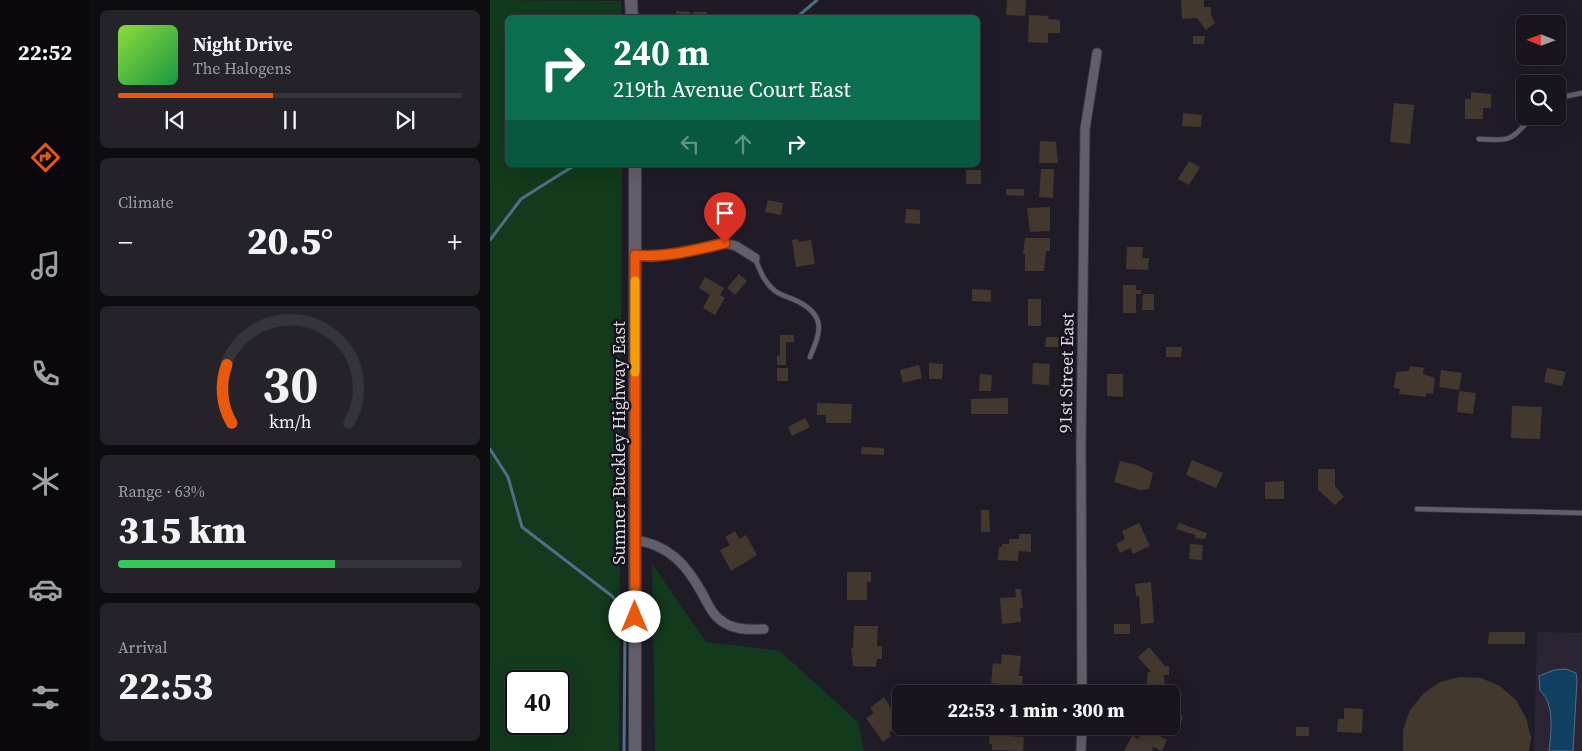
<!DOCTYPE html>
<meta charset="utf-8">
<style>
:root{--surface:#18151d;--page:#25222a;--text:#f1f3f6;--muted:#9f9fa4;--line:#36343b;--accent:#ea580c}
body{margin:0;font-family:"Source Serif 4",serif;background:var(--page);color:var(--text);height:100vh;display:flex;flex-direction:column;font-size:19px;white-space:nowrap}
*{box-sizing:border-box;margin:0}
p{font-size:16px;color:var(--muted)}
.icon{flex:none;width:28px;height:28px;fill:none;stroke:currentColor;stroke-width:2;stroke-linecap:round;stroke-linejoin:round}
.map{position:relative;flex:1;overflow:hidden}
.details{display:flex;flex-direction:column;gap:10px;padding:10px;background:#0d0c10;width:400px}
.details>*{flex:none}
.hud{position:absolute;left:15px;top:15px;width:475px;height:152px;border-radius:8px;box-shadow:0 5px 20px #0002,0 0 0 1px var(--line);background:#0b6e4f;color:#fff;overflow:hidden}
.needle{width:32px;rotate:271deg}
.tools{position:absolute;left:1026px;top:15px;display:grid;gap:10px}
.tools a{display:grid;place-items:center;width:50px;height:50px;border-radius:8px;background:var(--surface);box-shadow:0 5px 20px #0002,0 0 0 1px var(--line);font-size:25px}
.speed{position:absolute;left:15px;top:670px;display:flex;gap:10px;font-size:25px;font-weight:700;text-align:center}
.speed>*{display:grid;place-content:center;width:65px;height:65px;border-radius:50%;background:var(--surface);box-shadow:0 5px 20px #0002,0 0 0 1px var(--line);line-height:1}
.speed .limit{border:2px solid #111;border-radius:8px;background:#fff;color:#111}
.pin{position:absolute;display:grid;place-items:center;width:42px;height:42px;color:#fff;margin:-51px -21px;border-radius:50% 50% 50% 0;rotate:-45deg;box-shadow:0 0 5px #0007}
.pin .icon{rotate:45deg}
.me{position:absolute;width:55px;margin:-28px;rotate:0deg;stroke-linejoin:round;filter:drop-shadow(0 0 4px #0008)}
.turn{display:flex;align-items:center;gap:18px;height:105px;padding:0 25px;font-size:22px}
.turn .icon{width:65px;height:65px;stroke-width:2.5}
.turn b{display:block;font-size:35px;line-height:42px}
.lanes{display:flex;align-items:center;height:48px;padding:0 25px;background:#0003;justify-content:center;gap:25px;direction:ltr}
.lanes .off{opacity:.35}
.big{font-size:38px;font-weight:800;line-height:1.1}
.details .tile{flex:1;display:flex;flex-direction:column;justify-content:center;gap:8px;min-width:0;padding:0 18px;border-radius:8px;background:var(--page)}
.details .dial{align-items:center;gap:0}
.dial svg{height:130px;overflow:visible;fill:none;stroke:var(--line);stroke-width:7;stroke-linecap:round;text-anchor:middle}
.dial text{fill:var(--text);stroke:none}
.song{display:flex;align-items:center;gap:15px}
.cover{width:60px;height:60px;border-radius:8px;background:linear-gradient(135deg,hsl(90 70% 55%),hsl(140 70% 35%))}
.played{height:5px;border-radius:2px;background:linear-gradient(90deg,var(--accent) 45%,var(--line) 45%)}
.keys{display:flex;justify-content:space-around;direction:ltr}
.heat{display:flex;justify-content:space-between;align-items:center;font-size:28px;direction:ltr}
.charge{height:8px;border-radius:4px;background:linear-gradient(90deg,#34c759 63%,var(--line) 0)}
.trip{position:absolute;left:402px;top:685px;width:288px;height:50px;border-radius:8px;background:var(--surface);box-shadow:0 5px 20px #0002,0 0 0 1px var(--line);font-weight:800;line-height:50px;text-align:center}
main{display:flex;flex:1;min-height:0}
.dock{display:flex;flex-direction:column;width:90px;justify-content:space-around;align-items:center;background:#0a080c;color:var(--muted)}
.dock .icon{width:35px;height:35px}
.dock .on{color:var(--accent)}
.dock b{font-size:22px;color:var(--text)}
.map>svg:first-child{display:block}
</style>
<main>
<nav class="dock">
<b>22:52</b>
<svg class="icon on" aria-label="directions" viewBox="0 0 24 24"><path d="M12 3l9 9-9 9-9-9zM9 14v-3h6M13 9l2 2-2 2"/></svg>
<svg class="icon" aria-label="music" viewBox="0 0 24 24"><path d="M9 18V5l10-2v13"/><circle cx="6" cy="18" r="3"/><circle cx="16" cy="16" r="3"/></svg>
<svg class="icon" aria-label="phone" viewBox="0 0 24 24"><path d="M5 4h4l2 5-3 2q2 4 5 5l2-3 5 2v4C11 20 4 13 5 4z"/></svg>
<svg class="icon" aria-label="climate" viewBox="0 0 24 24"><path d="M12 3v18M4 7l16 10M4 17L20 7"/></svg>
<svg class="icon" aria-label="car" viewBox="0 0 24 24"><path d="M5 17H2v-5l4-1 3-4h7l3 4 3 1v5h-3M9 17h6M6 11h13"/><circle cx="7" cy="17" r="2"/><circle cx="17" cy="17" r="2"/></svg>
<svg class="icon" aria-label="filters" viewBox="0 0 24 24"><path d="M4 7h16M4 17h16"/><circle cx="9" cy="7" r="2"/><circle cx="15" cy="17" r="2"/></svg>
</nav>
<section class="details">
<div class="tile">
<div class="song"><i class="cover"></i><div><b>Night Drive</b><p>The Halogens</p></div></div>
<div class="played"></div>
<div class="keys"><svg class="icon" aria-label="previous" viewBox="0 0 24 24"><path d="M18 5L8 12l10 7zM5 5v14"/></svg><svg class="icon" aria-label="pause" viewBox="0 0 24 24"><path d="M8 5v14M16 5v14"/></svg><svg class="icon" aria-label="next" viewBox="0 0 24 24"><path d="M6 5l10 7-10 7zM19 5v14"/></svg></div>
</div>
<div class="tile"><p>Climate</p>
<div class="heat"><a>−</a><b class="big">20.5°</b><a>+</a></div>
</div>
<div class="tile dial"><svg viewBox="0 0 100 80">
<path d="M14 69A42 42 0 1 1 86 69"/>
<path d="M14 69A42 42 0 0 1 11 33" stroke="#ea580c"/>
<text x="50" y="56" font-size="32" font-weight="700">30</text>
<text x="50" y="72" font-size="11">km/h</text>
</svg></div>
<div class="tile"><p>Range · 63%</p><b class="big">315 km</b><div class="charge"></div></div>
<div class="tile"><p>Arrival</p><b class="big">22:53</b></div>
</section>
<div class="map">
<svg width="1092" height="751" viewBox="0 0 1092 751">
<rect width="100%" height="100%" fill="#201c27"/>
<polygon fill="#2b2434" points="1047,632 1092,633 1092,751 1044,751"/>
<g fill="#123a1c" fill-rule="evenodd">
<path d="M0,0L131,1V17L18,18V165H132L129,751H0ZM26,681H69V724H26Z"/>
<polygon points="162,564 216,642 290,651 368,722 374,751 165,751"/>
</g>
<path fill="#114161" stroke="#4e6f88" d="M1076,669L1086,673L1087,680L1083,751H1059C1061,733 1065,703 1050,691L1049,676L1064,670Z"/>
<g fill="none" stroke-linecap="round" stroke-linejoin="round">
<g stroke="#4e6f88" stroke-width="3">
<polyline points="306,18 327,0"/>
<polyline points="0,240 31,199 85,165"/>
<polyline points="0,449 18,477 32,527 122,596 131,607 135,634 134,751"/>
</g>
</g>
<g fill="#42382e">
<polygon points="517,0 536,0 535,16 516,15"/>
<polygon points="691,0 714,0 714,7 721,7 721,15 725,23 716,30 707,18 692,19"/>
<polygon points="186,11 200,12 200,18 186,18"/>
<rect x="203" y="12" width="14" height="6"/>
<polygon points="539,15 559,16 558,19 570,20 570,33 558,33 558,43 538,42"/>
<polygon points="703,36 715,36 714,44 703,44"/>
<polygon points="981,92 1001,94 1001,108 993,108 993,119 975,119 975,99 981,99"/>
<polygon points="904,103 924,105 920,144 900,142"/>
<polygon points="693,113 712,115 711,127 692,126"/>
<polygon points="550,141 566,142 568,163 549,163"/>
<polygon points="699,161 710,167 699,185 688,179"/>
<polygon points="551,169 564,169 563,198 549,197"/>
<rect x="476" y="170" width="15" height="14"/>
<polygon points="516,189 534,189 534,196 516,195"/>
<polygon points="278,200 293,203 291,215 275,212"/>
<polygon points="560,207 560,231 540,232 537,208"/>
<polygon points="416,209 430,210 430,224 415,223"/>
<polygon points="535,238 560,238 560,251 556,251 554,271 535,271 535,254 533,254"/>
<polygon points="308,239 309,242 321,240 325,264 306,267 302,240"/>
<polygon points="637,247 653,247 652,258 659,258 658,270 636,269"/>
<polygon points="249,274 257,281 245,295 237,288"/>
<polygon points="215,277 234,288 230,295 235,298 225,315 213,308 220,295 209,288"/>
<polygon points="633,285 646,285 646,290 651,290 651,294 646,294 646,313 633,313"/>
<polygon points="482,289 501,290 501,302 482,301"/>
<polygon points="653,294 664,294 664,310 652,310"/>
<rect x="538" y="299" width="13" height="27"/>
<polygon points="290,335 304,335 304,342 296,342 296,365 287,365 287,356 290,355"/>
<polygon points="556,337 573,337 573,347 555,347"/>
<polygon points="676,347 692,347 691,357 676,357"/>
<polygon points="439,363 453,364 452,379 439,379"/>
<polygon points="543,363 560,364 559,385 542,384"/>
<polygon points="429,365 432,378 413,383 410,370"/>
<polygon points="920,366 934,368 933,374 945,378 943,394 936,393 936,397 909,394 910,389 904,388 906,372 919,371"/>
<rect x="287" y="368" width="11" height="13"/>
<polygon points="1057,368 1076,372 1072,386 1054,382"/>
<polygon points="951,370 972,373 969,390 949,387"/>
<polygon points="490,374 502,375 501,391 489,391"/>
<polygon points="617,374 633,374 633,397 617,396"/>
<polygon points="969,391 986,393 983,414 967,412"/>
<polygon points="518,398 518,414 481,414 481,399"/>
<polygon points="327,403 362,404 361,423 336,423 336,415 327,415"/>
<polygon points="1022,406 1052,407 1050,439 1021,438"/>
<polygon points="315,418 320,427 302,436 298,427"/>
<polygon points="372,447 394,448 394,455 371,454"/>
<polygon points="702,460 733,473 726,488 696,475"/>
<polygon points="630,461 647,465 663,473 659,489 650,490 624,482"/>
<polygon points="828,469 845,469 845,486 854,497 845,505 828,490"/>
<polygon points="794,481 794,499 775,499 775,482"/>
<polygon points="491,510 499,510 500,532 491,532"/>
<polygon points="649,523 660,546 643,554 640,548 630,553 626,544 635,539 632,531"/>
<polygon points="689,523 717,533 715,539 705,538 706,535 686,529"/>
<polygon points="245,531 249,539 256,535 267,555 241,571 230,550 240,545 235,537"/>
<polygon points="529,534 541,534 541,552 529,551 528,561 508,560 509,547 512,547 512,544 519,544 519,539 529,539"/>
<polygon points="700,544 713,545 712,560 699,559"/>
<polygon points="357,572 381,572 381,582 377,582 377,600 357,600"/>
<polygon points="661,582 664,623 651,624 649,596 646,596 645,584"/>
<polygon points="525,589 531,589 533,608 530,608 531,622 512,624 510,598 526,597"/>
<rect x="624" y="624" width="16" height="10"/>
<polygon points="364,626 388,626 387,646 392,646 392,659 387,659 386,667 363,666 361,648 363,648"/>
<polygon points="999,632 1035,632 1035,644 998,644"/>
<polygon points="659,647 675,666 679,666 679,675 674,675 675,694 657,694 657,678 658,672 661,672 648,657"/>
<polygon points="512,654 531,656 529,676 533,676 531,692 517,691 517,685 501,683 503,663 511,664"/>
<polygon points="970,677 991,678 1010,686 1026,700 1036,718 1041,738 1039,751 913,751 913,730 920,710 933,694 950,682"/>
<polygon points="394,697 411,724 399,733 401,736 393,742 376,718 384,713 380,708"/>
<polygon points="854,708 873,709 872,733 847,732 848,719 854,719"/>
<polygon points="686,714 693,715 690,728 684,726"/>
<polygon points="500,726 517,726 517,736 534,737 533,751 502,750 502,744 499,744"/>
<rect x="806" y="727" width="13" height="9"/>
<polygon points="654,728 677,740 672,751 663,747 662,751 634,751 642,736 648,739"/>
</g>
<g fill="none" stroke-linecap="round" stroke-linejoin="round">
<defs>
<g id="lane">
<polyline points="1068,98 1092,93"/>
<path d="M989,139C1023,142 1021,139 1043,116"/>
<path d="M265,258C270,271 274,282 285,291C292,296 302,298 309,302C337,317 330,333 320,357"/>
<polyline points="927,509 1092,513"/>
</g>
<g id="street">
<polyline points="145,255 162,257 176,255 235,243 246,246 265,258"/>
<path d="M145,540C179,545 196,564 212,593C217,602 221,613 229,619C242,630 258,630 274,629"/>
<polyline points="592,694 591,445 595,129 607,53"/>
<polyline points="591,751 592,726"/>
</g>
<g id="secondary">
<polyline points="141,0 142,18"/>
<polyline points="145,165 145,751"/>
</g>
</defs>
<use href="#lane" stroke="#3d3942" stroke-width="6"/>
<use href="#street" stroke="#3d3942" stroke-width="11"/>
<use href="#secondary" stroke="#3d3942" stroke-width="14"/>
<use href="#lane" stroke="#645e6b" stroke-width="4.5"/>
<use href="#street" stroke="#645e6b" stroke-width="9"/>
<use href="#secondary" stroke="#645e6b" stroke-width="12"/>
</g>
<g fill="none" stroke-linecap="round" stroke-linejoin="round">
<defs>
<path id="route" d="M145,617V255C176,258 205,250 235,243"/>
</defs>
<use href="#route" stroke="#983908" stroke-width="12"/>
<use href="#route" stroke="#ea580c" stroke-width="9"/>
<polyline stroke="#f59e0b" stroke-width="9" points="145,281 145,372"/>
</g>
<g text-anchor="middle" dominant-baseline="central" stroke-width="5" stroke-linejoin="round" paint-order="stroke">
<g font-size="18" fill="#dedbe2" stroke="#17131d">
<text transform="translate(576 373) rotate(-89)">91st Street East</text>
<text transform="translate(128 443) rotate(-90)">Sumner Buckley Highway East</text>
</g>
</g>
</svg>
<div class="tools">
<a><svg class="needle" viewBox="-14 -14 28 28"><path d="M0-13l5 13h-10z" fill="#e53935"/><path d="M0 13l5-13h-10z" fill="#9f9fa4"/></svg></a>
<a><svg class="icon" aria-label="search" viewBox="0 0 24 24"><circle cx="10" cy="10" r="6"/><path d="M15 15l6 6"/></svg></a>
</div>
<div class="speed"><div class="limit">40</div></div>
<div class="pin" style="left:235px;top:243px;background:#d93025"><svg class="icon" aria-label="arrive" viewBox="0 0 24 24"><path d="M6 21V4h12l-3 4 3 4H6"/></svg></div>
<svg class="me" style="left:145px;top:617px" viewBox="-20 -20 40 40"><circle r="19" fill="#fff"/><path d="M0-13L10 11 0 6-10 11z" fill="#ea580c"/></svg>
<div class="trip">22:53 · 1 min · 300 m</div>
<div class="hud">
<div class="turn"><svg class="icon" aria-label="right" viewBox="0 0 24 24"><path d="M7 20v-9h11M14 6l5 5-5 5"/></svg><div><b>240 m</b>219th Avenue Court East</div></div>
<div class="lanes"><svg class="icon off" aria-label="left" viewBox="0 0 24 24"><path d="M17 20v-9H6M10 6l-5 5 5 5"/></svg><svg class="icon off" aria-label="ahead" viewBox="0 0 24 24"><path d="M12 20V5M6 11l6-6 6 6"/></svg><svg class="icon" aria-label="right" viewBox="0 0 24 24"><path d="M7 20v-9h11M14 6l5 5-5 5"/></svg></div>
</div>
</div>
</main>
